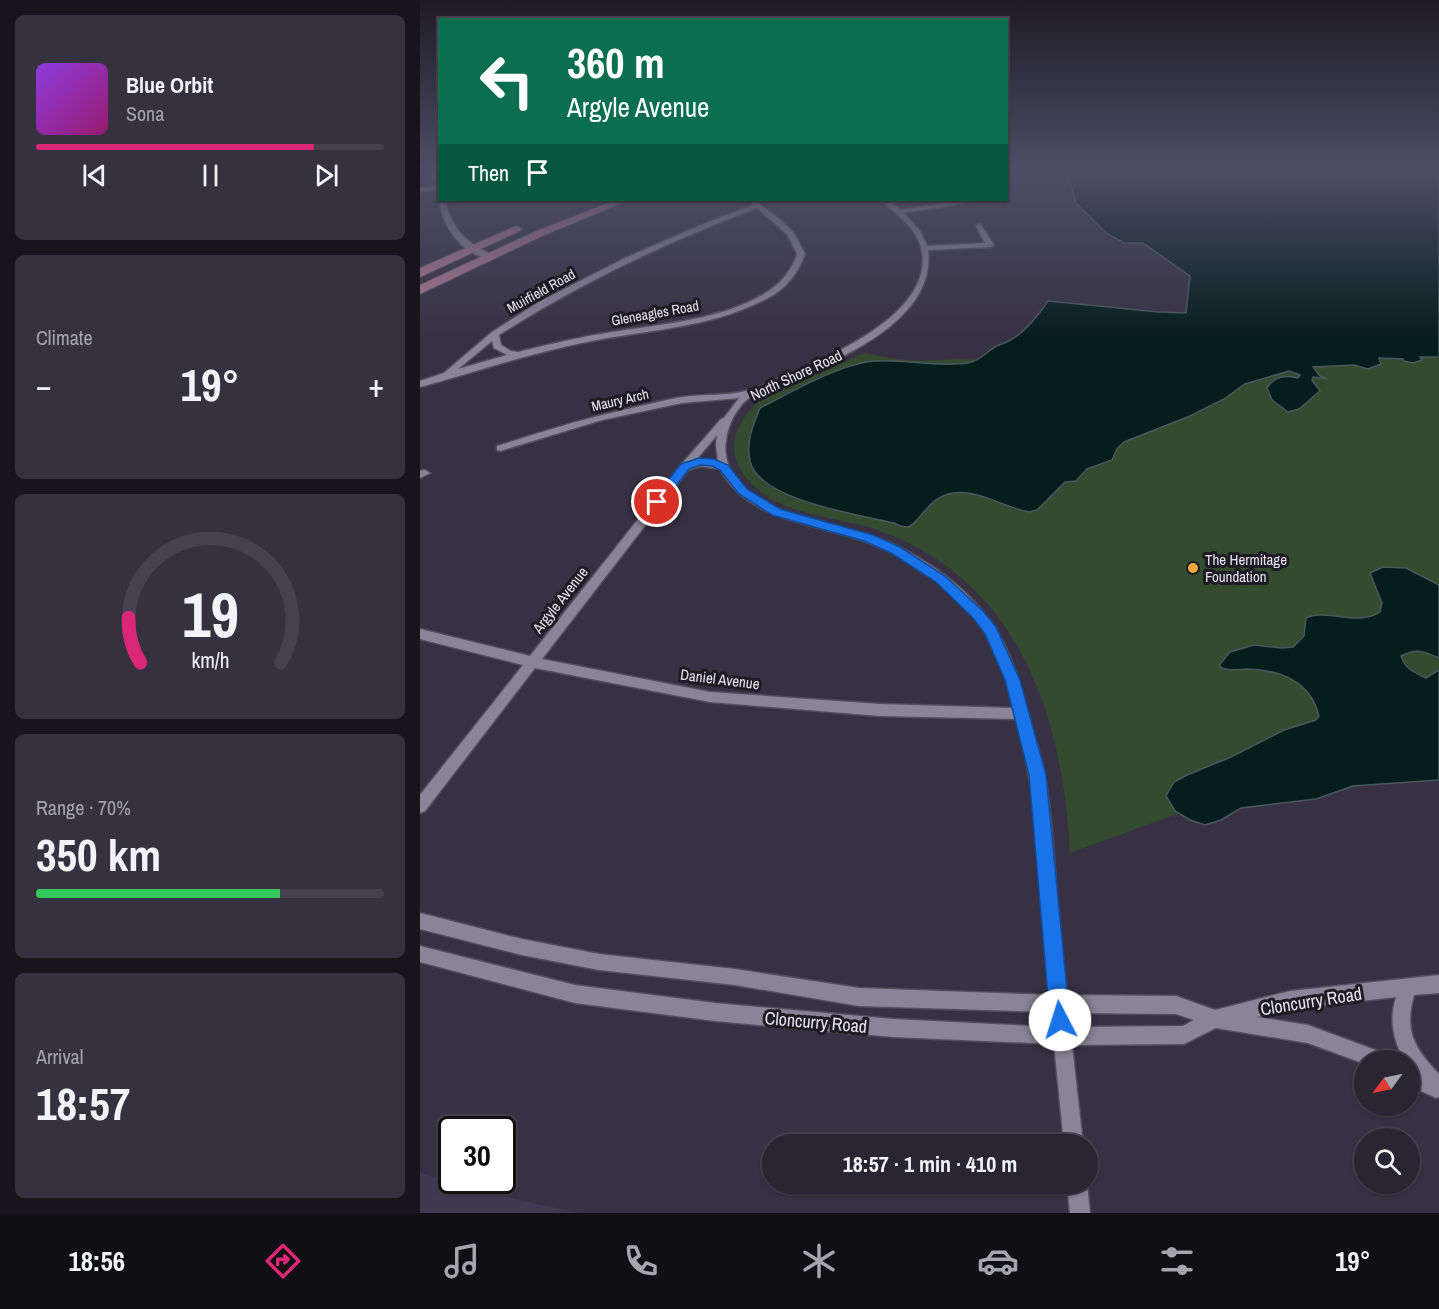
<!DOCTYPE html>
<meta charset="utf-8">
<style>
:root{--surface:#292532;--page:#35313e;--text:#f1f3f6;--muted:#a5a5ac;--line:#45424d;--accent:#db2777}
body{margin:0;font-family:"Archivo Narrow",sans-serif;background:var(--page);color:var(--text);height:100vh;display:flex;flex-direction:column;font-size:22px;white-space:nowrap}
*{box-sizing:border-box;margin:0}
p{font-size:20px;color:var(--muted)}
.icon{flex:none;width:33px;height:33px;fill:none;stroke:currentColor;stroke-width:2;stroke-linecap:round;stroke-linejoin:round}
.map{position:relative;flex:1;overflow:hidden}
.sheet{display:flex;flex-direction:column;gap:15px;padding:15px;background:#17141c;width:420px}
.sheet>*{flex:none}
.hud{position:absolute;left:18px;top:18px;width:570px;height:183px;border-radius:0px;box-shadow:0 2px 4px #0004,0 0 0 2px var(--line);background:#0b6e4f;color:#fff;overflow:hidden}
.needle{width:39px;rotate:237deg}
.buttons{position:absolute;left:934px;top:1050px;display:grid;gap:12px}
.buttons a{display:grid;place-items:center;width:66px;height:66px;border-radius:50%;background:var(--surface);box-shadow:0 2px 4px #0004,0 0 0 2px var(--line);font-size:30px}
.speed{position:absolute;left:18px;top:1116px;display:flex;gap:12px;font-size:30px;font-weight:700;text-align:center}
.speed>*{display:grid;place-content:center;width:78px;height:78px;border-radius:50%;background:var(--surface);box-shadow:0 2px 4px #0004,0 0 0 2px var(--line);line-height:1}
.speed .limit{border:3px solid #111;border-radius:9px;background:#fff;color:#111}
.pin{position:absolute;display:grid;place-items:center;width:51px;height:51px;color:#fff;margin:-26px;border:3px solid #fff;border-radius:50%;box-shadow:0 2px 6px #0007}
.me{position:absolute;width:66px;margin:-33px;rotate:355deg;stroke-linejoin:round;filter:drop-shadow(0 0 4px #0008)}
.turn{display:flex;align-items:center;gap:21px;height:126px;padding:0 30px;font-size:27px}
.turn .icon{width:78px;height:78px;stroke-width:2.5}
.turn b{display:block;font-size:42px;line-height:51px}
.then{display:flex;align-items:center;height:57px;padding:0 30px;background:#0003;gap:12px;font-size:22px}
.big{font-size:45px;font-weight:800;line-height:1.1}
.sheet .widget{flex:1;display:flex;flex-direction:column;justify-content:center;gap:9px;min-width:0;padding:0 21px;border-radius:9px;background:var(--page)}
.sheet .dial{align-items:center;gap:0}
.dial svg{height:156px;overflow:visible;fill:none;stroke:var(--line);stroke-width:7;stroke-linecap:round;text-anchor:middle}
.dial text{fill:var(--text);stroke:none}
.song{display:flex;align-items:center;gap:18px}
.cover{width:72px;height:72px;border-radius:9px;background:linear-gradient(135deg,hsl(270 70% 55%),hsl(320 70% 35%))}
.played{height:6px;border-radius:3px;background:linear-gradient(90deg,var(--accent) 80%,var(--line) 80%)}
.keys{display:flex;justify-content:space-around;direction:ltr}
.heat{display:flex;justify-content:space-between;align-items:center;font-size:33px;direction:ltr}
.charge{height:9px;border-radius:4px;background:linear-gradient(90deg,#34c759 70%,var(--line) 0)}
.trip{position:absolute;left:342px;top:1134px;width:336px;height:60px;border-radius:30px;background:var(--surface);box-shadow:0 2px 4px #0004,0 0 0 2px var(--line);font-weight:800;line-height:60px;text-align:center}
.menu{display:flex;height:96px;justify-content:space-around;align-items:center;background:#100f14;color:var(--muted)}
.menu .icon{width:42px;height:42px}
.menu .current{color:var(--accent)}
.menu b{font-size:27px;color:var(--text)}
main{display:flex;flex:1;min-height:0}
.map>svg:first-child{display:block}
</style>
<main>
<section class="sheet">
<div class="widget">
<div class="song"><i class="cover"></i><div><b>Blue Orbit</b><p>Sona</p></div></div>
<div class="played"></div>
<div class="keys"><svg class="icon" aria-label="previous" viewBox="0 0 24 24"><path d="M18 5L8 12l10 7zM5 5v14"/></svg><svg class="icon" aria-label="pause" viewBox="0 0 24 24"><path d="M8 5v14M16 5v14"/></svg><svg class="icon" aria-label="next" viewBox="0 0 24 24"><path d="M6 5l10 7-10 7zM19 5v14"/></svg></div>
</div>
<div class="widget"><p>Climate</p>
<div class="heat"><a>−</a><b class="big">19°</b><a>+</a></div>
</div>
<div class="widget dial"><svg viewBox="0 0 100 80">
<path d="M14 69A42 42 0 1 1 86 69"/>
<path d="M14 69A42 42 0 0 1 8 46" stroke="#db2777"/>
<text x="50" y="56" font-size="32" font-weight="700">19</text>
<text x="50" y="72" font-size="11">km/h</text>
</svg></div>
<div class="widget"><p>Range · 70%</p><b class="big">350 km</b><div class="charge"></div></div>
<div class="widget"><p>Arrival</p><b class="big">18:57</b></div>
</section>
<div class="map">
<svg width="1019" height="1213" viewBox="0 0 1019 1213">
<rect width="100%" height="100%" fill="#373143"/>
<polygon fill="#413951" points="0,1173 99,1200 159,1213 0,1213"/>
<path fill="#354b2f" d="M1019,290V669L839,784L650,853C643,712 596,573 448,527C410,516 359,514 331,483C318,470 310,452 316,434C330,393 377,381 413,367C423,364 432,357 442,354C448,352 457,356 464,357C488,362 512,361 536,359L852,370Z"/>
<g fill="#061d1e" stroke="#4a585d" stroke-width="1.5">
<path d="M650,169H1019V357H1000L1002,360L993,363L984,361L983,359L959,358L961,364L948,369L934,365L893,367L900,376L908,379L893,377L892,380L900,391L879,409L868,412L852,400L847,388C855,376 864,375 878,378L880,375L869,371L825,384L804,399L770,416L704,442L697,449L692,460L667,469L656,481L645,482L617,510L609,512C585,508 558,489 533,493C508,496 498,526 487,527C482,527 478,525 474,523C440,515 338,500 330,461C326,441 333,425 340,408C374,391 410,369 446,362C479,357 514,368 548,363C563,360 568,349 579,345C600,339 616,319 628,301L738,312L766,313L770,276L723,243H704L686,233L656,203L649,178Z"/>
<path d="M963,567L986,568L1019,585V658C1004,651 996,648 981,656C986,670 994,672 1006,678L1019,670V780L933,786L896,799L821,808L801,820L785,825L770,820L755,811L746,796L754,782L767,775L811,757L864,730L896,720L899,716C891,682 861,670 828,669C818,669 809,672 800,667V664L810,652L834,645L862,648L873,647L884,636L886,618C905,608 939,627 960,612L962,603L950,573Z"/>
</g>
<g fill="none" stroke-linecap="round" stroke-linejoin="round">
<defs>
<g id="street">
<polygon points="10,169 16,169 20,177 20,189 0,192 0,188 17,186"/>
<path d="M20,199L25,200C31,228 45,242 71,254V258C44,258 19,223 20,199Z"/>
<path d="M328,200C337,199 365,223 373,232C378,239 381,247 385,254C378,273 366,289 348,298C293,328 227,330 167,342C110,353 56,372 0,387V381L24,373L72,332L119,302L205,258L281,225L333,205ZM337,208L367,234L377,254C372,269 363,281 350,290C308,319 241,324 192,332C160,337 129,344 98,352L91,351L81,345L79,335C160,283 247,242 337,208ZM72,341L74,348L87,355L38,369Z"/>
<path d="M461,200H467L481,210L544,200H556L553,202L484,213L500,231L507,246L565,243L556,226L559,224L561,225L574,245L570,247L508,250C516,317 429,355 378,377C363,383 343,387 330,397C313,410 303,435 306,456C316,517 425,523 471,543C509,561 546,587 571,622C591,650 600,684 609,716C614,736 621,755 625,776C631,811 633,847 636,883C639,920 643,958 647,995L756,996L795,1010L870,991L1019,975V993L994,995C984,1031 994,1048 1019,1074V1097L1016,1098L990,1086V1060H984C973,1039 969,1020 976,997L870,1009L837,1017L888,1025L966,1054L969,1060H945V1064L888,1043L796,1028L764,1044L652,1045L663,1144H644L634,1044L473,1037L295,1021L155,1003L0,962V946L155,985L295,1003L473,1019L633,1027L631,1012L439,1006L315,985L179,970L102,955L0,929V913L102,939L179,954L315,969L439,988L630,995C622,903 622,809 596,719L460,716L290,702L115,668L5,811L0,813V795L103,665L0,639V629L110,656L261,465L301,419L304,418L319,398L262,403L182,420L80,451L77,450V446C116,434 155,421 195,412C217,407 240,401 262,397C283,394 306,396 326,391C340,388 355,380 368,374C414,355 521,309 500,244C493,224 475,214 461,200ZM297,435L296,445L298,461L276,460ZM280,466L300,469C326,517 382,522 429,536C483,552 537,587 567,635C580,658 587,683 593,708L460,704L290,692L122,659L268,470ZM649,1013L756,1014L774,1020L763,1026L650,1027Z"/>
<polygon points="5,470 10,473 0,478 0,471"/>
<polygon points="647,1184 667,1184 670,1213 650,1213"/>
</g>
<g id="primary">
<polygon points="196,200 209,200 122,236 0,294 0,285 114,232"/>
<polygon points="96,226 102,229 100,231 0,277 0,268"/>
</g>
</defs>
<use href="#street" stroke="#534e5c" stroke-width="3"/>
<use href="#primary" stroke="#534e5c" stroke-width="2"/>
<use href="#street" fill="#8b8499" fill-rule="evenodd"/>
<use href="#primary" fill="#ab798f" fill-rule="evenodd"/>
</g>
<linearGradient id="sky" x2="0" y2="1"><stop stop-color="#1e1b25"/><stop offset="0.5" stop-color="#4d4e66"/><stop offset="1" stop-color="#4d4e66" stop-opacity="0"/></linearGradient>
<rect width="1019" height="338" fill="url(#sky)"/>
<polygon fill="#1a73e8" stroke="#114b97" stroke-width="1.5" points="279,458 294,459 308,465 327,489 360,509 453,535 480,547 525,576 563,611 576,627 600,680 626,775 650,1020 647,1027 640,1030 633,1027 630,1020 609,775 585,680 565,634 553,618 516,582 471,553 444,541 352,515 319,494 300,470 292,466 280,465 269,469 242,505 233,505 233,499 261,464"/>
<circle fill="#efa73e" stroke="#1d1b23" stroke-width="2" cx="773" cy="568" r="6"/>
<g text-anchor="middle" dominant-baseline="central" stroke-width="6" stroke-linejoin="round" paint-order="stroke">
<g font-size="14" fill="#e7e3ef" stroke="#1d1b23">
<text transform="translate(121 291) rotate(-29)">Muirfield Road</text>
<text transform="translate(235 313) rotate(-10)">Gleneagles Road</text>
<text transform="translate(200 400) rotate(-13)">Maury Arch</text>
</g>
<g font-size="15" fill="#e7e3ef" stroke="#1d1b23">
<text transform="translate(376 375) rotate(-25)">North Shore Road</text>
<text transform="translate(140 600) rotate(-52)">Argyle Avenue</text>
<text transform="translate(300 679) rotate(7)">Daniel Avenue</text>
</g>
<g font-size="15" fill="#e7e3ef" stroke="#1d1b23" text-anchor="start">
<text x="785" y="559">The Hermitage<tspan x="785" dy="17">Foundation</tspan></text>
</g>
<g font-size="18" fill="#e7e3ef" stroke="#1d1b23">
<text transform="translate(891 1001) rotate(-9)">Cloncurry Road</text>
<text transform="translate(396 1022) rotate(5)">Cloncurry Road</text>
</g>
</g>
</svg>
<div class="buttons">
<a><svg class="needle" viewBox="-14 -14 28 28"><path d="M0-13l5 13h-10z" fill="#e53935"/><path d="M0 13l5-13h-10z" fill="#a5a5ac"/></svg></a>
<a><svg class="icon" aria-label="search" viewBox="0 0 24 24"><circle cx="10" cy="10" r="6"/><path d="M15 15l6 6"/></svg></a>
</div>
<div class="speed"><div class="limit">30</div></div>
<div class="pin" style="left:237px;top:502px;background:#d93025"><svg class="icon" aria-label="arrive" viewBox="0 0 24 24"><path d="M6 21V4h12l-3 4 3 4H6"/></svg></div>
<svg class="me" style="left:640px;top:1020px" viewBox="-20 -20 40 40"><circle r="19" fill="#fff"/><path d="M0-13L10 11 0 6-10 11z" fill="#1a73e8"/></svg>
<div class="trip">18:57 · 1 min · 410 m</div>
<div class="hud">
<div class="turn"><svg class="icon" aria-label="left" viewBox="0 0 24 24"><path d="M17 20v-9H6M10 6l-5 5 5 5"/></svg><div><b>360 m</b>Argyle Avenue</div></div>
<div class="then">Then<svg class="icon" aria-label="arrive" viewBox="0 0 24 24"><path d="M6 21V4h12l-3 4 3 4H6"/></svg></div>
</div>
</div>
</main>
<nav class="menu">
<b>18:56</b>
<svg class="icon current" aria-label="directions" viewBox="0 0 24 24"><path d="M12 3l9 9-9 9-9-9zM9 14v-3h6M13 9l2 2-2 2"/></svg>
<svg class="icon" aria-label="music" viewBox="0 0 24 24"><path d="M9 18V5l10-2v13"/><circle cx="6" cy="18" r="3"/><circle cx="16" cy="16" r="3"/></svg>
<svg class="icon" aria-label="phone" viewBox="0 0 24 24"><path d="M5 4h4l2 5-3 2q2 4 5 5l2-3 5 2v4C11 20 4 13 5 4z"/></svg>
<svg class="icon" aria-label="climate" viewBox="0 0 24 24"><path d="M12 3v18M4 7l16 10M4 17L20 7"/></svg>
<svg class="icon" aria-label="car" viewBox="0 0 24 24"><path d="M5 17H2v-5l4-1 3-4h7l3 4 3 1v5h-3M9 17h6M6 11h13"/><circle cx="7" cy="17" r="2"/><circle cx="17" cy="17" r="2"/></svg>
<svg class="icon" aria-label="filters" viewBox="0 0 24 24"><path d="M4 7h16M4 17h16"/><circle cx="9" cy="7" r="2"/><circle cx="15" cy="17" r="2"/></svg>
<b>19°</b>
</nav>
